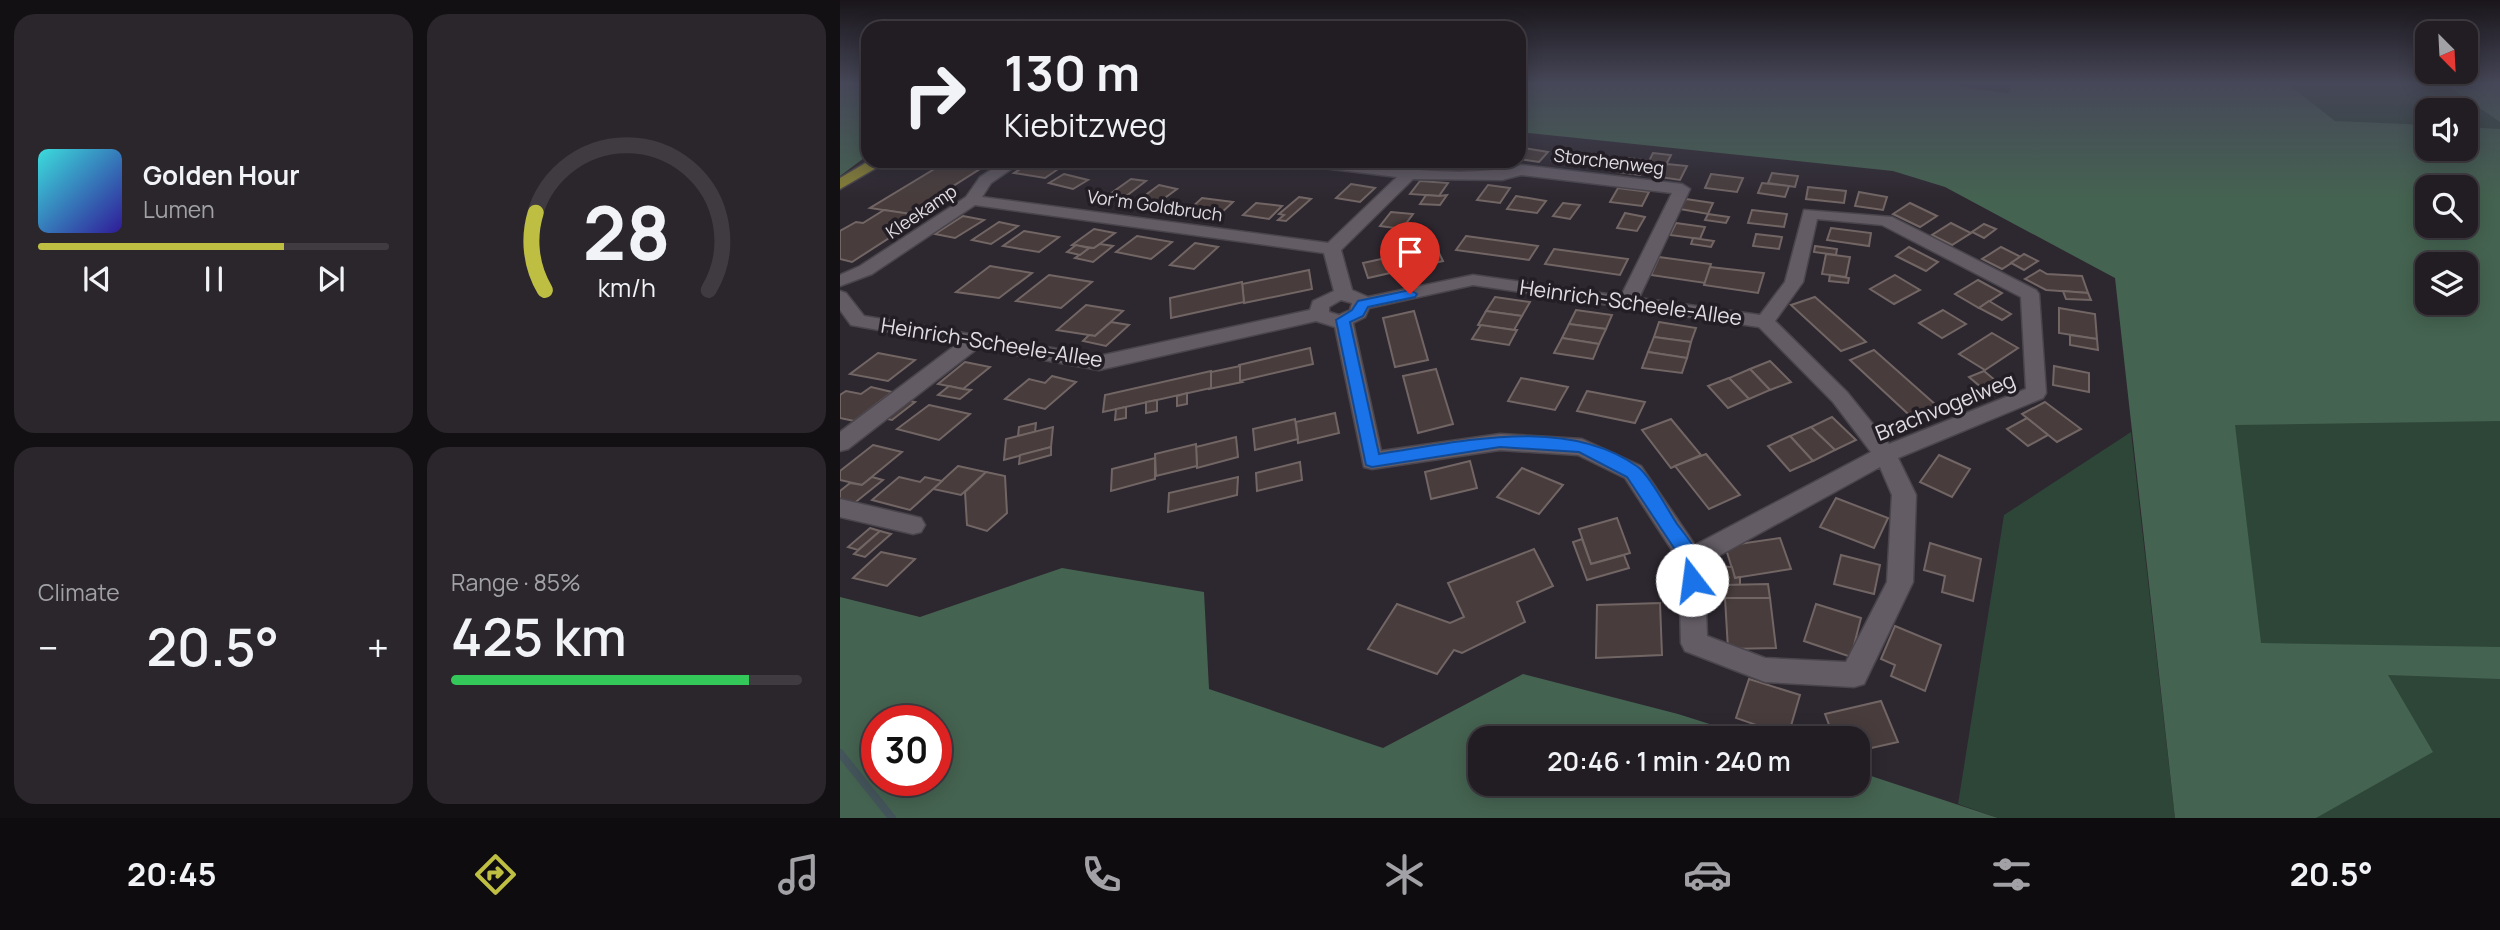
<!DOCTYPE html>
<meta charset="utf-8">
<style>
:root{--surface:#221d23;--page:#2a262b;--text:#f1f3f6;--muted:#a2a2a6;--line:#3f3b41;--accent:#bebf42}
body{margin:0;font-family:Manrope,sans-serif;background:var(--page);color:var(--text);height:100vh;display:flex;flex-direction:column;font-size:26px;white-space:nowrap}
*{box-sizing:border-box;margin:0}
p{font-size:23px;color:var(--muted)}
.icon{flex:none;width:38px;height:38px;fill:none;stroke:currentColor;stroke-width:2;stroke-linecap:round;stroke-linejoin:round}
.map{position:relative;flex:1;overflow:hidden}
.drawer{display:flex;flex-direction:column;gap:14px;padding:14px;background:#131013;width:840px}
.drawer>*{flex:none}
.hud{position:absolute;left:21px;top:21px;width:665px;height:147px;border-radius:21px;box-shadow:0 4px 18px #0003,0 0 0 2px var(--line);background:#221d23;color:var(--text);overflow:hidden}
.needle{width:46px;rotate:156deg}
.controls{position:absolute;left:1575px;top:21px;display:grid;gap:14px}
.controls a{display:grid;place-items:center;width:63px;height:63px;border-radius:14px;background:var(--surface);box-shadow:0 4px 18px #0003,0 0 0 2px var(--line);font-size:35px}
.speed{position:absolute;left:21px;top:705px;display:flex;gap:14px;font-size:35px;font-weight:700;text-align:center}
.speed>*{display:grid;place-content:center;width:91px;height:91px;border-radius:50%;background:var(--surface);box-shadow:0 4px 18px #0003,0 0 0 2px var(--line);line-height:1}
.speed .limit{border:10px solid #d22;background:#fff;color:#111}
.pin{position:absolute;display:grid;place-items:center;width:60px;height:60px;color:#fff;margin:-72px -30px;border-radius:50% 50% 50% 0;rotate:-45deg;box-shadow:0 0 7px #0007}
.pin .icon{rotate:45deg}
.me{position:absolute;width:77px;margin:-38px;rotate:345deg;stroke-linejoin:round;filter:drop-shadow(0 0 5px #0008)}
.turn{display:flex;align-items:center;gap:24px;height:147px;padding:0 28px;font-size:32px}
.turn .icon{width:91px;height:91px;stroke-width:2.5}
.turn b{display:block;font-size:49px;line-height:60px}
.big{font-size:52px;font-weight:600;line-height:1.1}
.drawer .card{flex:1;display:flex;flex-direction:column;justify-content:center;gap:10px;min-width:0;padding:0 24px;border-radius:21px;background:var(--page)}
.drawer .dial{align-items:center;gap:0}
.dial svg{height:182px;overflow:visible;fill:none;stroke:var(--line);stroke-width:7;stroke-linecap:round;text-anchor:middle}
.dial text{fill:var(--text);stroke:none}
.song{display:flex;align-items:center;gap:21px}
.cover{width:84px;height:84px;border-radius:10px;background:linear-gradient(135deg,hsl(180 70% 55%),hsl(250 70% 35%))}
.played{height:7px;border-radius:4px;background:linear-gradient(90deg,var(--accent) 70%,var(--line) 70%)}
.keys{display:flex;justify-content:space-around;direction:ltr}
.heat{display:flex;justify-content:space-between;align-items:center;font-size:38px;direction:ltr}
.charge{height:10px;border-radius:5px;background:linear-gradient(90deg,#34c759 85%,var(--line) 0)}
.drawer .tiles{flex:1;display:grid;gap:14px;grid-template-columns:repeat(2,1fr)}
.trip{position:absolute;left:628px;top:726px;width:402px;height:70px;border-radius:21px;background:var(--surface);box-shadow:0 4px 18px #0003,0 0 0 2px var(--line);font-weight:600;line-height:70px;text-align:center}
.tabs{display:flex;height:112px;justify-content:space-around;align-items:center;background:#0e0c0e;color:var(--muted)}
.tabs .icon{width:49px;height:49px}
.tabs .on{color:var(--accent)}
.tabs b{font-size:32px;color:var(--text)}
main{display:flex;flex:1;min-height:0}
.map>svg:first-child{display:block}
</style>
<main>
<section class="drawer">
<div class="tiles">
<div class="card">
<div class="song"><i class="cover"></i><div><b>Golden Hour</b><p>Lumen</p></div></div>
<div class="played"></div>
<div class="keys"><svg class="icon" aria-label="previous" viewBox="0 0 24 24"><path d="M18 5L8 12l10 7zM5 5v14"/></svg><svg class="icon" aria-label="pause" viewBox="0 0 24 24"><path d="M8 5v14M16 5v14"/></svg><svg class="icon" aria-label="next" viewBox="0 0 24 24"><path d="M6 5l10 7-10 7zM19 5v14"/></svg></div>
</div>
<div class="card dial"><svg viewBox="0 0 100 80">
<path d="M14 69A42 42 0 1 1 86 69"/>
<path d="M14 69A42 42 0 0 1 10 35" stroke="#bebf42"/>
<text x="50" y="56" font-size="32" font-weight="700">28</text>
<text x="50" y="72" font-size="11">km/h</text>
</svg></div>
<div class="card"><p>Climate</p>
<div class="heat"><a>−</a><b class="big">20.5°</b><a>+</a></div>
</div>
<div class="card"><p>Range · 85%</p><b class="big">425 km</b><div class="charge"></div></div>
</div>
</section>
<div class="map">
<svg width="1660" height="818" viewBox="0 0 1660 818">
<rect width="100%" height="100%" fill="#2d272f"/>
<g fill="#2e4638" fill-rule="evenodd">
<path d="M1181,84H1660V818H1408L1349,324ZM1587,110H1626V149H1587ZM1587,187H1626V226H1587ZM1587,264H1626V303H1587Z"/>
<polygon points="1291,432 1335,818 1158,818 1118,804 1164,515"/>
</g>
<g fill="#456351" fill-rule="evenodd">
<polygon points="0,84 28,84 28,155 0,176"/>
<path d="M679,84H1092L1168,93L1175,84H1438L1453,88L1495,121L1587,125V149H1626V127L1660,129V421L1395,425L1421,643L1660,647V679L1548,675L1593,752L1476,818H1335L1275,278L1105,187L1053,171L679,132ZM1626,187V226H1587V187ZM1626,264V303H1587V264Z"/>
<polygon points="1605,84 1660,84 1660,122"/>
<path d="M222,568L364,592L369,689L543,748L683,674L838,714L914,738H640V784H1018L1019,772L1158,818H0V597L80,617ZM37,721H96V780H37Z"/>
</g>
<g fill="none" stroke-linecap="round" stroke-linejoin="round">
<polyline stroke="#43545a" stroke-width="8" points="0,753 52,818"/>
</g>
<g fill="#483d3c" stroke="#726665" stroke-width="2">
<polygon points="684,148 708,152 699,162 679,159 679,153"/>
<polygon points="719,151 761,156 755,166 712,160"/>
<polygon points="813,153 831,155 825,167 807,165"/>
<polygon points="789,158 809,161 800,175 779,172"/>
<polygon points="193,161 203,162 230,161 205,178 174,173"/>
<polygon points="312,161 332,161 323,168 306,165"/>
<polygon points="106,162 143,167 69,214 30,208"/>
<polygon points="827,164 847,166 840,180 820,177"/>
<polygon points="932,173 958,176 955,187 928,183"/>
<polygon points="224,174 248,180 233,189 209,183"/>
<polygon points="871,174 903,178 897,192 865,188"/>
<polygon points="291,179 306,181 285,197 270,194"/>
<polygon points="580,181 608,183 599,196 570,194"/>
<polygon points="922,183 949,186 945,197 918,193"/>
<polygon points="511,184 535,188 520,202 496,198"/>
<polygon points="319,185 337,189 318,203 299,200"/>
<polygon points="648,185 670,188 660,203 637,200"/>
<polygon points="968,187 1006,191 1004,203 966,199"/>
<polygon points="778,188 809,192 802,206 770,202"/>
<polygon points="1019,192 1047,197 1043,210 1015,206"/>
<polygon points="586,195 599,196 607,195 600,205 580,204"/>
<polygon points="676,196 706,201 697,213 667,209"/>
<polygon points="459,197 471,199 446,221 438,220 444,215 439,214"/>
<polygon points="362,198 393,202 380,214 349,210"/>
<polygon points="846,199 873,203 868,214 840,209"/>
<polygon points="416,203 442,206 429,219 403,215"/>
<polygon points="723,203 740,205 730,219 713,216"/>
<polygon points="1070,203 1097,216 1080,227 1053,214"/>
<polygon points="44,210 78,215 57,228 63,229 12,262 0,259 0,231 16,222 23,223"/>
<polygon points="912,210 947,214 944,227 908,223"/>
<polygon points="551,212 573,214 562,229 540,226"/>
<polygon points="785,213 805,217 797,231 777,228"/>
<polygon points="868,214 889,217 886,223 865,220"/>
<polygon points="123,216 144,220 115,238 95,234"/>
<polygon points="159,222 178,226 151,244 132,240"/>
<polygon points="836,223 865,227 860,239 830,235"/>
<polygon points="1111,223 1131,233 1112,245 1092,235"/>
<polygon points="1144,224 1156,229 1144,238 1132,232"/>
<polygon points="991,228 1031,233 1029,246 987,240"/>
<polygon points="254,229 275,233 254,248 232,245"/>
<polygon points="184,231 219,237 199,252 163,246"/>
<polygon points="916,234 942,237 939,249 913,246"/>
<polygon points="297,236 332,242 311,259 276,252"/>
<polygon points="626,236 698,246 689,260 616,250"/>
<polygon points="853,238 874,241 871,247 851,244"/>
<polygon points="355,243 378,247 354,269 330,265"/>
<polygon points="260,244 273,246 253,262 235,258 249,248 254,248"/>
<polygon points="236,245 249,248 240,255 227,252"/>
<polygon points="975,246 997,249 996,255 974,252"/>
<polygon points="596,247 603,261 528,278 523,263"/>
<polygon points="1069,247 1098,262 1086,271 1056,256"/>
<polygon points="1161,247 1181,257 1162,269 1142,259"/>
<polygon points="714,249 788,259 780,275 705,264"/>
<polygon points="986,254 1010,257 1006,277 982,274"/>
<polygon points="1184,254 1198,261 1184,270 1171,263"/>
<polygon points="819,257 871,264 865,283 811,275"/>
<polygon points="150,266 192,273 159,298 116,292"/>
<polygon points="870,267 924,273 918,293 864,285"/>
<polygon points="469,270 472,289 404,303 402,284"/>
<polygon points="1200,270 1207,274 1242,276 1248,293 1206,290 1185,279"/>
<polygon points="209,275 252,282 221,308 176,301"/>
<polygon points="990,275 1009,278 1008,283 989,281"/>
<polygon points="1055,275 1080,290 1054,304 1030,289"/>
<polygon points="1138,280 1162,293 1139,308 1115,294"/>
<polygon points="402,282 404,302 331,318 330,298"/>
<polygon points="1223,291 1248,293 1251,300 1226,299"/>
<polygon points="655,297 690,302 682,316 646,311"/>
<polygon points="975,297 1026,342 1001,351 951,305"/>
<polygon points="1149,301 1171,314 1162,320 1139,308"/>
<polygon points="246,305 283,311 255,336 217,330"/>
<polygon points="1219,308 1255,314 1257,339 1219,333"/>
<polygon points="736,310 772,315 766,329 729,324"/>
<polygon points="1103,310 1126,324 1102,338 1079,323"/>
<polygon points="574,311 588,360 555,367 543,318"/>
<polygon points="646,311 682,316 674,330 638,325"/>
<polygon points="271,322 289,325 266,346 243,341 249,335 255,336"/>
<polygon points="819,322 856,328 851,342 814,337"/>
<polygon points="729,324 766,329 759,344 722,338"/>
<polygon points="641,325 674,330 677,330 669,345 632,339"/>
<polygon points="1152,333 1178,348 1145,370 1119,354"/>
<polygon points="1230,335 1257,339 1258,350 1230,345"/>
<polygon points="814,337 851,342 847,358 808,352"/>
<polygon points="722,338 759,344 753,359 714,353"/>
<polygon points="470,348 473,364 400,381 399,365"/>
<polygon points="1034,350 1105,413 1080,425 1010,360"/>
<polygon points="808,352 847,358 842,373 802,368"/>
<polygon points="38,353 75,360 48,381 10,374"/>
<polygon points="930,361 951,382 930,390 910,369"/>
<polygon points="125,362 150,367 123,389 98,384"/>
<polygon points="400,366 400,381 402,382 369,389 371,372"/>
<polygon points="1214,366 1249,373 1249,392 1213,385"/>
<polygon points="596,369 613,424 578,433 563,376"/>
<polygon points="910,369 930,390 909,399 889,378"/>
<polygon points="371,371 371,388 263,412 265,395"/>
<polygon points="1144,371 1162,386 1148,393 1129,377"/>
<polygon points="212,376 236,382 205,409 165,399 189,379 205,383"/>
<polygon points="681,378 728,387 715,410 668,401"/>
<polygon points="889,378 909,399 888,408 868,386"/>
<polygon points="109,386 123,389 131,390 120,399 98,395"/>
<polygon points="31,387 52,392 14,421 0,418 0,395 6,391 21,394"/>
<polygon points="747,391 805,402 795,423 737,411"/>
<polygon points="347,393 347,404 337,406 337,396"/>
<polygon points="65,400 75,402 52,420 42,418"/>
<polygon points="317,400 317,411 306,413 306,402"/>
<polygon points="1205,402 1241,429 1217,442 1182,414"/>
<polygon points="89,405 130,414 99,440 57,429"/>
<polygon points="286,407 286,418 275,420 276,409"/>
<polygon points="495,413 499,433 458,443 456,422"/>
<polygon points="992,417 1016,440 995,450 971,427"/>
<polygon points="1187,418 1208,435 1188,446 1167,429"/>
<polygon points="455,419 458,439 415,450 413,429"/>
<polygon points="831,419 861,455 831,468 802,430"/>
<polygon points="196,423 195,432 178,436 179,427"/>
<polygon points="213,427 211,447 164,460 166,439"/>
<polygon points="971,427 995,450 973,461 950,436"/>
<polygon points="950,436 973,461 950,471 928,446"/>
<polygon points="396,437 398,457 357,468 356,447"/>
<polygon points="356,444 357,466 316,476 315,454"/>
<polygon points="33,445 62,452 22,485 0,480 0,471"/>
<polygon points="211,447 211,455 179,464 180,455"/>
<polygon points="866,454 900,495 869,509 835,466"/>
<polygon points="1099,455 1130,469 1112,497 1080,482"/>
<polygon points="315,458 315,479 271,491 272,469"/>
<polygon points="630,461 637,488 591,499 585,472"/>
<polygon points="460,462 462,480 417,491 416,473"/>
<polygon points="118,466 146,472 121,495 93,489"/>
<polygon points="682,468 723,485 699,514 657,497"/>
<polygon points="146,472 165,476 167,513 147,531 127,525 125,492"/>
<polygon points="32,477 43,480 12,505 0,502 0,491 10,483 22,485"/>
<polygon points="59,477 80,482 85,477 102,481 70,510 32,500"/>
<polygon points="398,477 397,495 328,512 329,493"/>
<polygon points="996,498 1048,518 1034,548 980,527"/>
<polygon points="777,518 790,553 751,564 739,529"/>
<polygon points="30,528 40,531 18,550 8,547"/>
<polygon points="40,531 51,534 25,557 14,554"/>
<polygon points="940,538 951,569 895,578 885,546"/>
<polygon points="742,539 751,564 784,555 789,568 747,580 733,542"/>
<polygon points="1090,543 1141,559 1133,601 1102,592 1105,576 1084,570"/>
<polygon points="694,549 713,586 677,602 685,622 622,653 614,650 597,674 528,649 557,604 610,623 624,617 608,583"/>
<polygon points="41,552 75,559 47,586 13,578"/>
<polygon points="1001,555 1040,565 1034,594 994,584"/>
<polygon points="866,566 892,567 895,578 900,577 900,585 866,585"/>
<polygon points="928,584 930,598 885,598 884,585"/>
<polygon points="885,598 930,598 936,648 888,649"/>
<polygon points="820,603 822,655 756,658 757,605"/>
<polygon points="976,604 1021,618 1011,657 964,641"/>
<polygon points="1055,626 1101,645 1085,691 1051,676 1055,665 1041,659"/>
<polygon points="909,679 960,695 948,736 896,718"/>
<polygon points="1041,701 1058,742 1018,751 1018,738 994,738 985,714"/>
</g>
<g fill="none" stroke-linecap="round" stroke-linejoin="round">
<defs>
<g id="minor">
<path d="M165,161H183L151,183L142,197L488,243L557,177L467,166L459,161C530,161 613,182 681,165L842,184L850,189L799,298L920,315L945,282L964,210L1052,217L1196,290L1199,294L1206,393L1203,398L1058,458L1076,495L1073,582L1024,684L1014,687L925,682L845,651L841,643L839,561L785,478L738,455L660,450L532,469L524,467L495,327L476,321L259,370L138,348L8,449L0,451V432L117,344L11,325L0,310V291L6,293L24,316L259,356L470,310L473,301L494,291L484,253L135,205L32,274L0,286V275L20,266L126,197L140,177ZM681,175L832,193L781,296L633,275L528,297L512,290L501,250L573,179L662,180ZM977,219L1042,225L1181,297L1186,389L1049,444L1007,392L935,321L963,282ZM633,285L919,327L993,402L1031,452L855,545L801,466L742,439L660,434L541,451L513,323L525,317L529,308ZM501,300L512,303L510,310L499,315L489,312V307ZM1040,467L1052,495L1047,582L1006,662L925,658L867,636L864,564Z"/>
<polygon points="0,499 73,516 81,518 85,525 81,532 73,534 0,517"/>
</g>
<polygon id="major" points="29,161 48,161 0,189 0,178"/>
</defs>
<use href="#minor" stroke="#4a454c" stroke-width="3"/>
<use href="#major" stroke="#4a454c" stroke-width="3"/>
<use href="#minor" fill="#635c65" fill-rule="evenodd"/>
<use href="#major" fill="#867f34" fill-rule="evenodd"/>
</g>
<linearGradient id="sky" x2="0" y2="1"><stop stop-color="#19151a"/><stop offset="0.42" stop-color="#464758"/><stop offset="1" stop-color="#464758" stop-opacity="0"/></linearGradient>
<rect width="1660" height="199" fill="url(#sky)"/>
<path fill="#1a73e8" stroke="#114b97" stroke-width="2" d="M570,290L577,294L575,297L528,307L523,316L510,322L539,454C620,442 726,415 798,467C811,477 827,509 837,524C850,541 870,563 859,585L852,588L845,585L842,560L787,477L739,452L660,447L532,467L526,465L496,320L512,310L518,301Z"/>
<g text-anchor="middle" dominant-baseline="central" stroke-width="7" stroke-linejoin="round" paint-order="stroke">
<g font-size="18" fill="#e0dde2" stroke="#231e25">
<text transform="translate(769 161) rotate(7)">Storchenweg</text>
<text transform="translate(315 205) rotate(8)">Vor'm Goldbruch</text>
<text transform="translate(81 211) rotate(-34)">Kleekamp</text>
</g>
<g font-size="21" fill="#e0dde2" stroke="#231e25">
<text transform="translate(791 302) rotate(8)">Heinrich-Scheele-Allee</text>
<text transform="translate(152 342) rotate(9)">Heinrich-Scheele-Allee</text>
<text transform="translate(1105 406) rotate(-22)">Brachvogelweg</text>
</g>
</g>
</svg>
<div class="controls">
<a><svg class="needle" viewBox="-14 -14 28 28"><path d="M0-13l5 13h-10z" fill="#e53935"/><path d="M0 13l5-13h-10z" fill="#a2a2a6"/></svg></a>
<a><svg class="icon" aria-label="sound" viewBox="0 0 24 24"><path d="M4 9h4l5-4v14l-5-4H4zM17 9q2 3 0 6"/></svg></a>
<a><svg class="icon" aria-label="search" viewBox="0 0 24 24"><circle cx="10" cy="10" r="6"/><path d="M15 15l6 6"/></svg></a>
<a><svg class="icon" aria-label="layers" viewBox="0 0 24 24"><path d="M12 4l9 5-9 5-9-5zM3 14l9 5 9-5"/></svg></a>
</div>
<div class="speed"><div class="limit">30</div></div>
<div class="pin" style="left:570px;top:294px;background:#d93025"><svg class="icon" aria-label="arrive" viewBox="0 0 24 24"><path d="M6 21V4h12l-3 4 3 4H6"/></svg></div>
<svg class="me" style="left:852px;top:580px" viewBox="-20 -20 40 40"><circle r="19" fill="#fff"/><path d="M0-13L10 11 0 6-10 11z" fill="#1a73e8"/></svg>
<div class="trip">20:46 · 1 min · 240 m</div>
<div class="hud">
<div class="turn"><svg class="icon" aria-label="right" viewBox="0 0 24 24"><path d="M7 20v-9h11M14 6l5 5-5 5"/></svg><div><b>130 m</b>Kiebitzweg</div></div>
</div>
</div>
</main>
<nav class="tabs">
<b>20:45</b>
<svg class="icon on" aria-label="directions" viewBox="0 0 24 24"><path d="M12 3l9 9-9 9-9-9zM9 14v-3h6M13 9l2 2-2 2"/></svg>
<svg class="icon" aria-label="music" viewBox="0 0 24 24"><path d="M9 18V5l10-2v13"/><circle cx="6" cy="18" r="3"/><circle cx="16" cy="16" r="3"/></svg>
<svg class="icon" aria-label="phone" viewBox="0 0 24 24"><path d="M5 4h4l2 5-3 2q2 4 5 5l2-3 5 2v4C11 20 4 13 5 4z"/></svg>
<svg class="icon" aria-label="climate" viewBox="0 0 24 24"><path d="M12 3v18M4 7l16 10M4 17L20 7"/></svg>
<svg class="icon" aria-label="car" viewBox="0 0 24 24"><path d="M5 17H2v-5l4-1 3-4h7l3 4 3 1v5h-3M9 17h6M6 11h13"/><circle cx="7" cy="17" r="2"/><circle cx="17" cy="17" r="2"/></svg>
<svg class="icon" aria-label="filters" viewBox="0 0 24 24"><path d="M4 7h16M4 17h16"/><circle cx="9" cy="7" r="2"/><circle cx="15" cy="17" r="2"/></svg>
<b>20.5°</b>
</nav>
